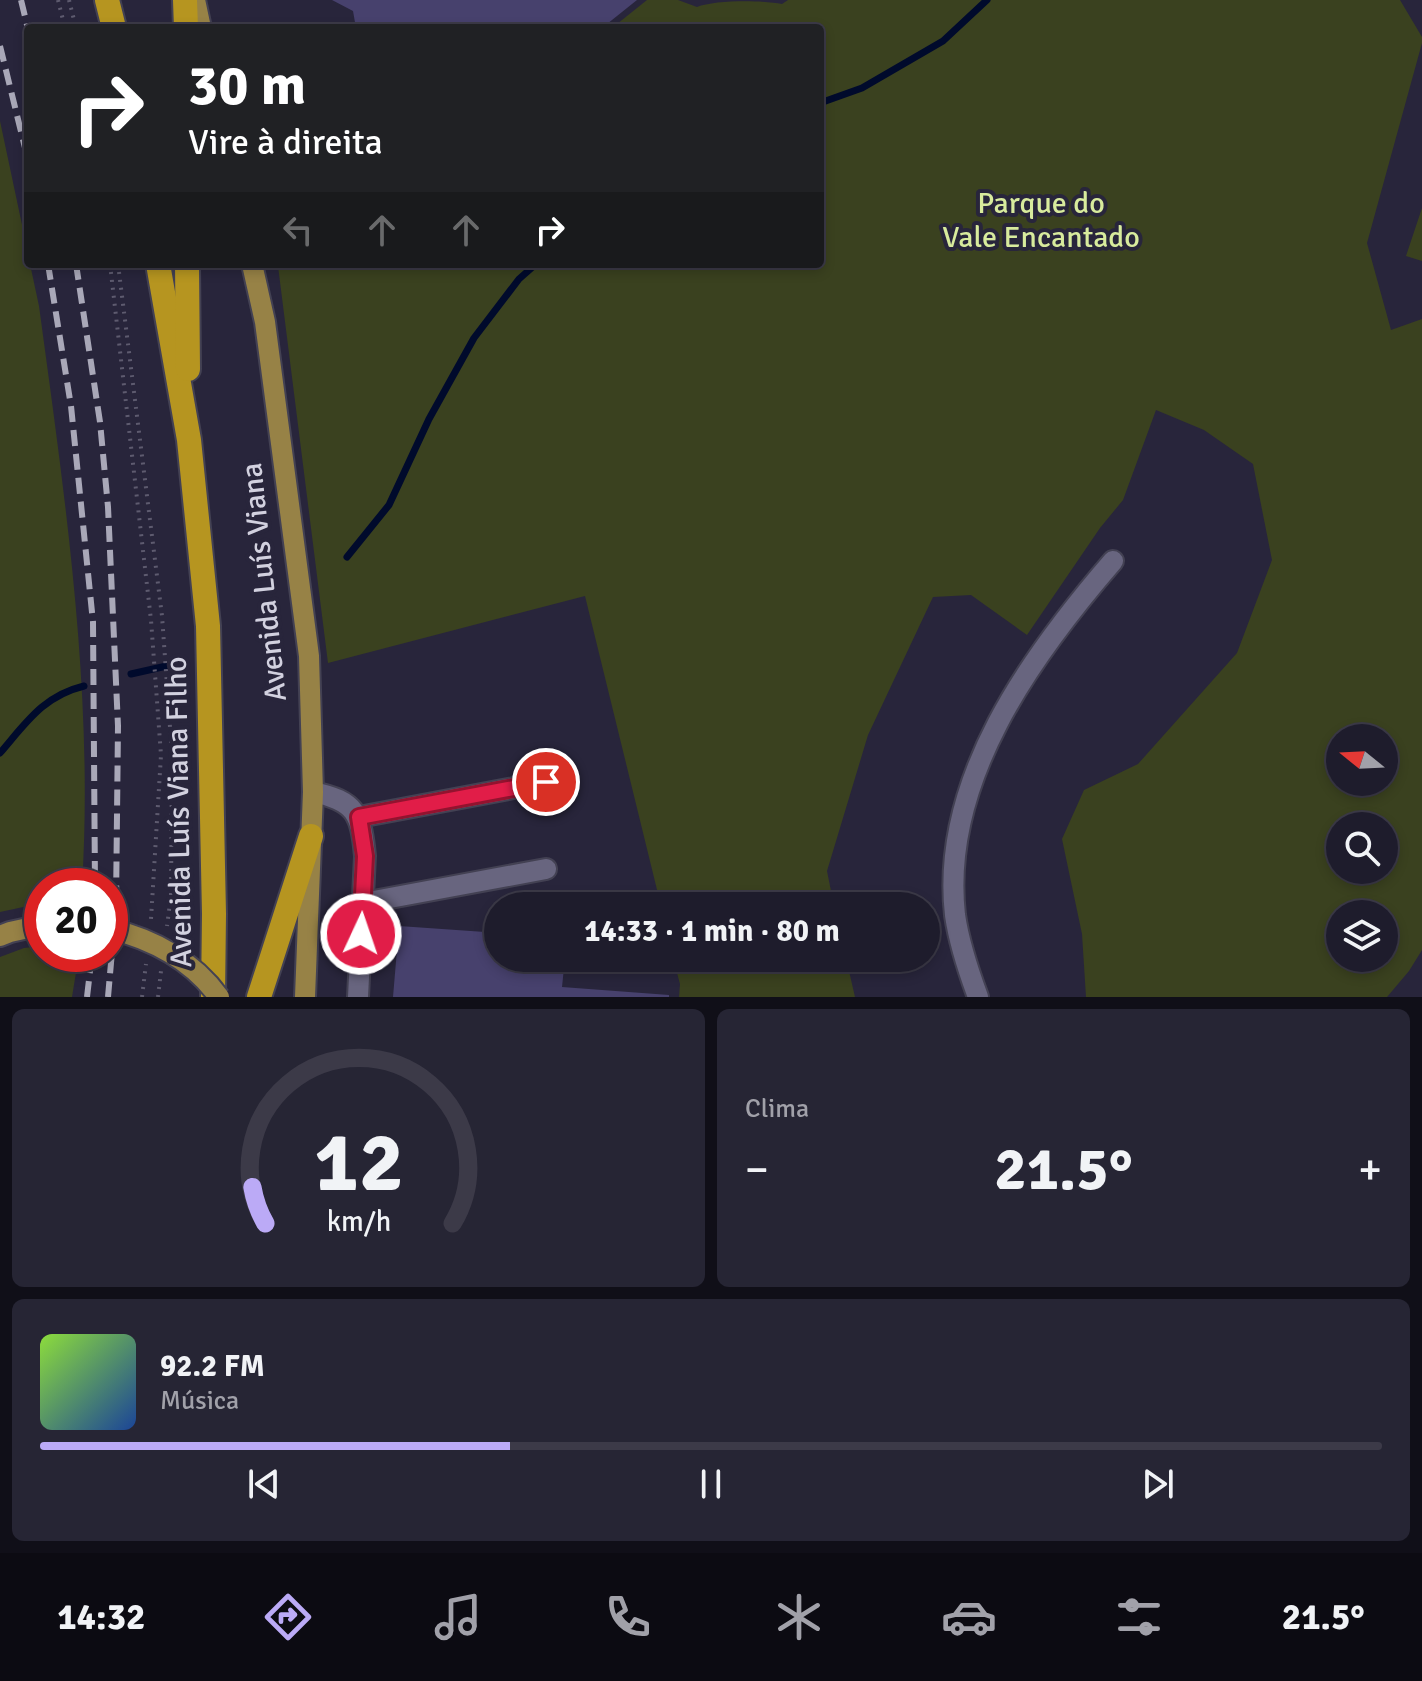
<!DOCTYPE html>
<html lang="pt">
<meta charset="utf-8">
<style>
:root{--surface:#1e1c2c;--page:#262534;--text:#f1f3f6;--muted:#a1a1a9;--line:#3c3a48;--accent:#bbaaf6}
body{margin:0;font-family:Signika,sans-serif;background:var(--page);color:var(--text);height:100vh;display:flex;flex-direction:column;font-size:30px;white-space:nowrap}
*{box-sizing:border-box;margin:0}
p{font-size:26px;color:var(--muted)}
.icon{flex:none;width:44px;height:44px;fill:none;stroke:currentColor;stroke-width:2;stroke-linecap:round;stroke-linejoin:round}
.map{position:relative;height:997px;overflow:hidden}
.drawer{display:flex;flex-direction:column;gap:12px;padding:12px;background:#100f18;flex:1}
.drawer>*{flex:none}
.hud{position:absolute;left:24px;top:24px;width:800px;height:244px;border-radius:8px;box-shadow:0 4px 12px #0003,0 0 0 2px var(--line);background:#202124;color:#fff;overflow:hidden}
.needle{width:52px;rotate:288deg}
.fabs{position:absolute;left:1326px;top:724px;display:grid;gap:16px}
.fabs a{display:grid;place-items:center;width:72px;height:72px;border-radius:50%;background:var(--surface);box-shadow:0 4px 12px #0003,0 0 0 2px var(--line);font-size:40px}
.speed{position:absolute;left:24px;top:868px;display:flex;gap:16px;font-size:40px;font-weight:700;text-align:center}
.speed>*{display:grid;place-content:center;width:104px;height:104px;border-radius:50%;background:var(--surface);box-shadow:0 4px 12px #0003,0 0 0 2px var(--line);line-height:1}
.speed .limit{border:12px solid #d22;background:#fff;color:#111}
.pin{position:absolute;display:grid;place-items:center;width:68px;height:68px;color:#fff;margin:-34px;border:4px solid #fff;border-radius:50%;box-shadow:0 2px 8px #0007}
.me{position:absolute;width:88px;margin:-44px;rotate:3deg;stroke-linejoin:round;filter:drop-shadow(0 0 6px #0008)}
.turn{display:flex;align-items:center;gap:28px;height:168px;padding:0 32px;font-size:36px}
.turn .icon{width:104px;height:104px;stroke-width:2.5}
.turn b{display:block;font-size:56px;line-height:68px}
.lanes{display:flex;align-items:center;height:76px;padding:0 32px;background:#0003;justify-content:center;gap:40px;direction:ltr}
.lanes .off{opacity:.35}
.big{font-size:60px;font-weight:700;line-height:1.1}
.drawer .card{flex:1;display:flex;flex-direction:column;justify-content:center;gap:12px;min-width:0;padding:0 28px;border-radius:12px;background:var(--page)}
.drawer .dial{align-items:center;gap:0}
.dial svg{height:208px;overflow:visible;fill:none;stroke:var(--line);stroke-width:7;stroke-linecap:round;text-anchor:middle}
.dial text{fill:var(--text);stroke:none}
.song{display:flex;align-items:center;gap:24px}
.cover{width:96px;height:96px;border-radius:12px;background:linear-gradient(135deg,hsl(90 70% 55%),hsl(220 70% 35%))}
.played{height:8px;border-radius:4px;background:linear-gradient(90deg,var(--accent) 35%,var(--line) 35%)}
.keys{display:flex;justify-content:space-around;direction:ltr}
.heat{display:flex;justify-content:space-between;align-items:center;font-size:44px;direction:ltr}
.drawer .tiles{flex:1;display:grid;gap:12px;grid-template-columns:1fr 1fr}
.card:last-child{grid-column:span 2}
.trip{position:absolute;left:484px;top:892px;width:456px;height:80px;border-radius:40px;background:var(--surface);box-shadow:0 4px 12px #0003,0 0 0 2px var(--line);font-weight:700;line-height:80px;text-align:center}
.dock{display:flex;height:128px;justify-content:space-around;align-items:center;background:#0c0b12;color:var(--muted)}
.dock .icon{width:56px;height:56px}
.dock .active{color:var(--accent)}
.dock b{font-size:36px;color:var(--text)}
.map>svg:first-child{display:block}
</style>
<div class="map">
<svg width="1422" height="997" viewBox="0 0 1422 997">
<rect width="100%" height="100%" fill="#28253b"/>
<g fill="#3a411f" fill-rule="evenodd">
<path d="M647,0H678L697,7C714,0 762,0 782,4L788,0H1400L1422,37V43L1367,243L1391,330L1422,319V950L1409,971L1387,997H1086L1082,934L1062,839L1084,790L1138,764L1237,653L1272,560L1253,464L1204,430L1156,410L1123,500L1100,528L1027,635L971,595L933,597L868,735L827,871L834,906H661L585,596L328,663L278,266L282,264H820V28H612ZM1340,738H1384V782H1340ZM1340,826H1384V870H1340ZM1340,914H1384V958H1340Z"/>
<path d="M0,121L28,253V264H30L39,306C65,498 94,692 82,886H42V903L0,912Z"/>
<polygon points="1422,208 1422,261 1406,256"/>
<polygon points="42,946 42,954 79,954 72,997 0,997 0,957 24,948"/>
<polygon points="673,958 846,958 855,997 679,997 680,984"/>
</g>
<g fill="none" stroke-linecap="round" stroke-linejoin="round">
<g stroke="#000a2c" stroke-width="7">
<polyline points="820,103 862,88 943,41 987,0"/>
<polyline points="347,557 389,505 429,419 474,338 519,279 536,264"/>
<polyline points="131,674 171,665"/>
<path d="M0,753C26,723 43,696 84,686"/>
</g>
</g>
<g fill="#47416d">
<polygon points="332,0 637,0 602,28 356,28 353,11"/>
<polygon points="399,926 485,932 484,944 498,945 498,958 565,958 562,987 669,995 669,997 393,997"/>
</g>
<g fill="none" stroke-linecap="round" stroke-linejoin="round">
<defs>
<g id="minor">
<path d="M313,792C356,801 361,814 365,856L358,997"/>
<polyline points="359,817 546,782"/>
<polyline points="363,903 546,869"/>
<path d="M978,997C968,970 959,943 955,915C940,781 1031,656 1113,561"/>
</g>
<g id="major">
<polyline points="195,0 201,28"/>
<polyline points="252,264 265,322 309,656 313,792 305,997"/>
<polyline points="0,936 10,932 42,925"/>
</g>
<g id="highway">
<polyline points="107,0 114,28"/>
<polyline points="185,0 186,28"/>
<polyline points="158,264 189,440 208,626 214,914 213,997"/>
<polyline points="187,264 188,369"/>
<polyline points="259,997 311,836"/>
</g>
</defs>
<use href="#minor" stroke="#434153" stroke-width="24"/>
<use href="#major" stroke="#434153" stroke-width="24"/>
<use href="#highway" stroke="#434153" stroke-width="28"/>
<g stroke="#5e5b6f" stroke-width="4" stroke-dasharray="2 6" stroke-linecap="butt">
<polyline points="58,0 65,28"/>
<polyline points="69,0 76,28"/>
<polyline points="110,264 151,620 161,755 151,919"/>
<polyline points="118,264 162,616 172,755 171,896 167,926"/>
<polyline points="142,997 146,964"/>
<polyline points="158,997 161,971"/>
</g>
<use href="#minor" stroke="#68657f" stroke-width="20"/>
<use href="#major" stroke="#978246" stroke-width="20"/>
<use href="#highway" stroke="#b69520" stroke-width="24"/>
<g stroke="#a9a8b8" stroke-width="6" stroke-dasharray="16 8" stroke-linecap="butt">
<polyline points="21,0 28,29"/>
<polyline points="0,46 28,160"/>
<polyline points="48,264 71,406 93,622 95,886"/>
<polyline points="76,264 100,422 108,507 118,726 116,906 108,997"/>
<polyline points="87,997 92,954"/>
</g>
<defs>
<path id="major-bridge" d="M110,929C153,939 193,961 219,997"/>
</defs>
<use href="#major-bridge" stroke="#434153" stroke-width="24" stroke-linecap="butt"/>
<use href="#major-bridge" stroke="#978246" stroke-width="20"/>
</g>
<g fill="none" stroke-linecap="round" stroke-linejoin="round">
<defs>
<polyline id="route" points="361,934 365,856 359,817 546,782"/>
</defs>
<use href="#route" stroke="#92132f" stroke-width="20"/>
<use href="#route" stroke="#e11d48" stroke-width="14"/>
</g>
<g text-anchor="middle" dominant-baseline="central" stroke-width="8" stroke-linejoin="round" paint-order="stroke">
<g font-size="30" fill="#d8eb9d" stroke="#28253b">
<text x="1041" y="203">Parque do<tspan x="1041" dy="34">Vale Encantado</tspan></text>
</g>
<g font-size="30" fill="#d2d1df" stroke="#28253b">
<text transform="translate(264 582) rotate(-96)">Avenida Luís Viana</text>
<text transform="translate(179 812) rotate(-91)">Avenida Luís Viana Filho</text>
</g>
</g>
</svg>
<div class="fabs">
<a><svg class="needle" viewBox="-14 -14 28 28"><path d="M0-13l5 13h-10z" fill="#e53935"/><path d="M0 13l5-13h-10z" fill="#a1a1a9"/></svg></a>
<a><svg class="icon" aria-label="search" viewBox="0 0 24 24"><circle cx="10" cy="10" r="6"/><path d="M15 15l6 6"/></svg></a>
<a><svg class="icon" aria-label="layers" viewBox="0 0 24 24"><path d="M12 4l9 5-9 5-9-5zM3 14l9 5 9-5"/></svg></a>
</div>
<div class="speed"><div class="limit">20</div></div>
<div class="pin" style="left:546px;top:782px;background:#d93025"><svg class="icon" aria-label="arrive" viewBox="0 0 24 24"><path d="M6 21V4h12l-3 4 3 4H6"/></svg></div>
<svg class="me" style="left:361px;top:934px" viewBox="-20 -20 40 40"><circle r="17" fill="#e11d48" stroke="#fff" stroke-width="3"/><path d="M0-11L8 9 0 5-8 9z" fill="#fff"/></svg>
<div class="trip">14:33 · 1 min · 80 m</div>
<div class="hud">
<div class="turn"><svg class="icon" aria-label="right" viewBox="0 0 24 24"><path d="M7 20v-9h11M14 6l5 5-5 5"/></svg><div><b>30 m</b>Vire à direita</div></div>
<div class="lanes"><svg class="icon off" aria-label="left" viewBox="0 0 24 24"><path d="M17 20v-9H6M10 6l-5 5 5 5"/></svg><svg class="icon off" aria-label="ahead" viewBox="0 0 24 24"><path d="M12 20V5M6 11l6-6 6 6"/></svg><svg class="icon off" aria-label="ahead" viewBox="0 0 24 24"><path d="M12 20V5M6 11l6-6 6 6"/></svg><svg class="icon" aria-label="right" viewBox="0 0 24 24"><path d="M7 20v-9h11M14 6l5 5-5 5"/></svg></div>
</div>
</div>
<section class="drawer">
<div class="tiles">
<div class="card dial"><svg viewBox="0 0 100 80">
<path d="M14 69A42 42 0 1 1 86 69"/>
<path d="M14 69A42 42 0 0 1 9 55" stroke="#bbaaf6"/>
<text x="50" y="56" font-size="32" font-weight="700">12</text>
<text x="50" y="72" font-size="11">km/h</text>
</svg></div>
<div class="card"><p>Clima</p>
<div class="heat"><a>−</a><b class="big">21.5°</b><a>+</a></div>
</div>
<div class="card">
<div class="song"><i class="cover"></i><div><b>92.2 FM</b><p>Música</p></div></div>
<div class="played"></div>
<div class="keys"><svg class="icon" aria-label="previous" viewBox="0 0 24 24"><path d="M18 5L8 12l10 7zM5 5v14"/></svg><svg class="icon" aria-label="pause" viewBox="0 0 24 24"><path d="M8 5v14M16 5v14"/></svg><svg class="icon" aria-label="next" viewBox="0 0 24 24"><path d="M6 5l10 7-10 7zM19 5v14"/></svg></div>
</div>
</div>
</section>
<nav class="dock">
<b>14:32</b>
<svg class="icon active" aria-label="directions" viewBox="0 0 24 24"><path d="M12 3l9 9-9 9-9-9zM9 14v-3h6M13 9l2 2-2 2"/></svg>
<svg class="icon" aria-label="music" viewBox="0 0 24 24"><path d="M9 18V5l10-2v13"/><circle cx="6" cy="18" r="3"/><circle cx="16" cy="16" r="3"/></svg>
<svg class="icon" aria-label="phone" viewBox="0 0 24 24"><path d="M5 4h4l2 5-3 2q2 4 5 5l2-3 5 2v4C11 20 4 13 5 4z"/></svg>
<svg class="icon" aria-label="climate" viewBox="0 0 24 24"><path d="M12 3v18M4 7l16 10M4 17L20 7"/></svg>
<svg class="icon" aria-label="car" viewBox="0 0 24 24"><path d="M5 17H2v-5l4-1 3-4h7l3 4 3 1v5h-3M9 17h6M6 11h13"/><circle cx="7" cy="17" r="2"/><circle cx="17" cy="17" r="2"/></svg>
<svg class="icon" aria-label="filters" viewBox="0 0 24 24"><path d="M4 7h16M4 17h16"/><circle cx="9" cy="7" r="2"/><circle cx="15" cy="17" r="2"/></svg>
<b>21.5°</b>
</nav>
